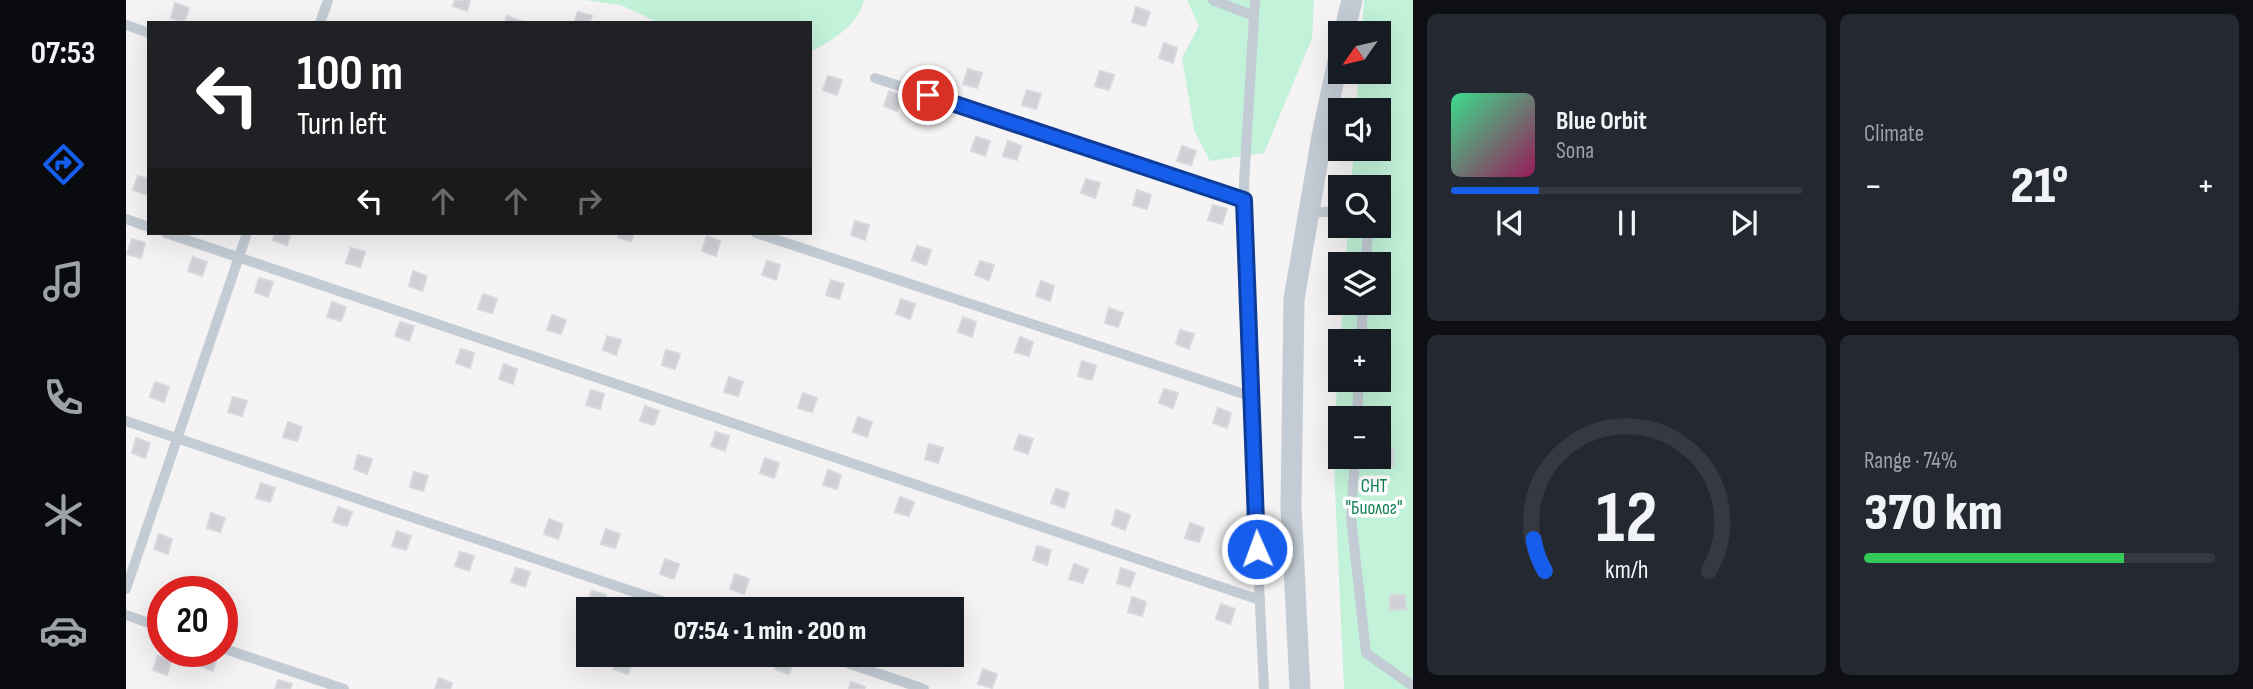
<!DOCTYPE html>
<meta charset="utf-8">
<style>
:root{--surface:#171b24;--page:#242831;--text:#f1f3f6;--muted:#9ea1a6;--line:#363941;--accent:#165dec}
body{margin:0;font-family:"Sofia Sans Condensed",sans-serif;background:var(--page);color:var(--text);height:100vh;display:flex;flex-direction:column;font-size:26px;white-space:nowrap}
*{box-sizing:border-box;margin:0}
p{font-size:23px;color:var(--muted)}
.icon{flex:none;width:38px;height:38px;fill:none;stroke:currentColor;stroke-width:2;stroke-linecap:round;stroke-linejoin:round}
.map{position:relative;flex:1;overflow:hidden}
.panel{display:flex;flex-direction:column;gap:14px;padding:14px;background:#0d0f14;width:840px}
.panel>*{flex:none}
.hud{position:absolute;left:21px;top:21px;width:665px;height:214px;border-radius:0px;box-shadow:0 7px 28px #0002;background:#202124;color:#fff;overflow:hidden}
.needle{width:46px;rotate:236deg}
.buttons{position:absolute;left:1202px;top:21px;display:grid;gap:14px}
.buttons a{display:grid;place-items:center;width:63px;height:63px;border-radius:0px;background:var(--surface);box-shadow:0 7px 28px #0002;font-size:35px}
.speed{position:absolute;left:21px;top:576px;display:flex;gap:14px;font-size:35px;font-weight:700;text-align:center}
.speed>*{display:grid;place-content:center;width:91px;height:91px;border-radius:50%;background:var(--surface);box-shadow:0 7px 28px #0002;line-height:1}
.speed .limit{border:10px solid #d22;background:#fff;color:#111}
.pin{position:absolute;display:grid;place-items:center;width:60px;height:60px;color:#fff;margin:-30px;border:4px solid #fff;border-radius:50%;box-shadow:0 2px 7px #0007}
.me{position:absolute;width:77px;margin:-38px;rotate:358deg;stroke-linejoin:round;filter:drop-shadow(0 0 5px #0008)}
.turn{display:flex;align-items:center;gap:24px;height:147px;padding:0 35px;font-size:32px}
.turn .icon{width:91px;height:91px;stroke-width:2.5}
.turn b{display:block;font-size:49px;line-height:60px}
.lanes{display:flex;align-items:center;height:66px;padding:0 35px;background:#0003;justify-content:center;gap:35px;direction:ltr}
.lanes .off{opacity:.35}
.big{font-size:52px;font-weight:800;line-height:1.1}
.panel .widget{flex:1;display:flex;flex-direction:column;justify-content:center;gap:10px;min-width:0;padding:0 24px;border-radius:10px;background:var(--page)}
.panel .dial{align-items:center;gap:0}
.dial svg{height:182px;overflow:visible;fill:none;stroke:var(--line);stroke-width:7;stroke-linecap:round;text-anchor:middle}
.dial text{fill:var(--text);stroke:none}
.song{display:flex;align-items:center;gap:21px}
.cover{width:84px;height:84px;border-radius:10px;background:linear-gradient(135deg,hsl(150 70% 55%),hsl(330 70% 35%))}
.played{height:7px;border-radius:4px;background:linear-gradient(90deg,var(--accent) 25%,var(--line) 25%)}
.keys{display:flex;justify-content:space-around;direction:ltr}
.heat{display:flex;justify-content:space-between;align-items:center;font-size:38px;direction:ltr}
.charge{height:10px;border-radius:5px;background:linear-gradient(90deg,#34c759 74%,var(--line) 0)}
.panel .tiles{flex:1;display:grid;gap:14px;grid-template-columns:repeat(2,1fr)}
.trip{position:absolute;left:450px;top:597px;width:388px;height:70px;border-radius:0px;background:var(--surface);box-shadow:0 7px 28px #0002;font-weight:800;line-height:70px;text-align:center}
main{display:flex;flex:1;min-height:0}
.dock{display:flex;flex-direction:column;width:126px;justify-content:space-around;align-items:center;background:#090b0e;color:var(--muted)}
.dock .icon{width:49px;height:49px}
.dock .active{color:var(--accent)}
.dock b{font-size:32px;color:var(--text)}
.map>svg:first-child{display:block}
</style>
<main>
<nav class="dock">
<b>07:53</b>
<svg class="icon active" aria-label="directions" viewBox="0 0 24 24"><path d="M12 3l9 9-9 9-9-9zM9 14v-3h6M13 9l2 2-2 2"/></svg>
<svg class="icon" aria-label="music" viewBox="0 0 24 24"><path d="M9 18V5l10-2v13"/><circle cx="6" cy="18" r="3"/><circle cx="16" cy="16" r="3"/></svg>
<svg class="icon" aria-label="phone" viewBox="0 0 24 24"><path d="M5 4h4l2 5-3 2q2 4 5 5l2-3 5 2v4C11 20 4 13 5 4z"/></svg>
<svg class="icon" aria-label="climate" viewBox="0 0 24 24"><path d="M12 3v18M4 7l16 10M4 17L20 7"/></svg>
<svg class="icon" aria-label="car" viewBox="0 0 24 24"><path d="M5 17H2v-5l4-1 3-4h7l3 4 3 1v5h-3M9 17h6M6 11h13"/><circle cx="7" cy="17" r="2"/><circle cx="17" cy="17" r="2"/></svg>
</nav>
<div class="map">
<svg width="1287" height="689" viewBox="0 0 1287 689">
<rect width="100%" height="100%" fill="#f5f3f3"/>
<g fill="#c2f2d9" fill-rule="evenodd">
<path d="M459,0H738C732,26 705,41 684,52V23H533L495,5Z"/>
<polygon points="1061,0 1188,0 1186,38 1138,153 1084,161 1068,130 1056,58 1073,26"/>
<path d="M1238,0H1287V689H1218L1207,444L1217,303H1253V264H1220L1222,226H1253V187H1225L1228,149H1253V110H1230L1233,72H1253V33H1236ZM1214,341H1253V380H1214ZM1214,418H1253V457H1214Z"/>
</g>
<g fill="#cfd1d7" stroke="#d7d8de" stroke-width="2">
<polygon points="329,0 344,0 341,11 327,6"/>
<polygon points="49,3 63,8 58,22 45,18"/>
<polygon points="1010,7 1024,12 1019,26 1006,22"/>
<polygon points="452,12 466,16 463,23 448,23"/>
<polygon points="381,16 395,21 394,23 379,23"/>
<polygon points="1038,43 1051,48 1047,63 1033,58"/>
<polygon points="842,69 856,73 851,88 837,84"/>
<polygon points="974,71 988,75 983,90 969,86"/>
<polygon points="702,76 716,80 711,95 697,90"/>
<polygon points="901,90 915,94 910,109 896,105"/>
<polygon points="763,91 776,96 771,111 758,106"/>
<polygon points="850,137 864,141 859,156 845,151"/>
<polygon points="882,141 895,146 891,160 877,156"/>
<polygon points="1056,146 1070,151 1065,165 1051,161"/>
<polygon points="12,176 23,179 21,195 7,190"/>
<polygon points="960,179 974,183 969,198 955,193"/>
<polygon points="1011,190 1025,195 1021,209 1007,205"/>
<polygon points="1087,205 1101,209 1096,224 1082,220"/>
<polygon points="729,221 743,225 739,240 725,235"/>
<polygon points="149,233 165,233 161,245 147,240"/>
<polygon points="493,233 508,233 505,241 492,237"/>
<polygon points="581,236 594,241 590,256 576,251"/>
<polygon points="6,239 19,243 15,258 1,254"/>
<polygon points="791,246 805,250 800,265 786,260"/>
<polygon points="225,248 239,252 234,267 220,263"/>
<polygon points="67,257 81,262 76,276 62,271"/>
<polygon points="641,261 654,265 650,280 636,275"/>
<polygon points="854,261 868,265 863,280 849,275"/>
<polygon points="287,271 301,276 296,291 283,286"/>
<polygon points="133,278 147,282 142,297 129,292"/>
<polygon points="705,280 718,284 713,299 700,295"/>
<polygon points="915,281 928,286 924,301 910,296"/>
<polygon points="357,294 371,299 366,313 352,309"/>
<polygon points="775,299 789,304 784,319 770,314"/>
<polygon points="206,302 220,307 215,321 201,317"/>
<polygon points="983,308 997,313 992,327 979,323"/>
<polygon points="426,315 440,320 435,334 421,330"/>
<polygon points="837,317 850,322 846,337 832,332"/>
<polygon points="274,322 288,326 283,341 269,336"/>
<polygon points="1054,330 1068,334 1063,349 1050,344"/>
<polygon points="481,336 495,340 490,355 477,350"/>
<polygon points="894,337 907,342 903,356 889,352"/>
<polygon points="335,349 348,353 344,368 330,363"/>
<polygon points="540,350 554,354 549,369 536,365"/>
<polygon points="956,361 970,366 966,380 952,376"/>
<polygon points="378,364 391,369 387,384 373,379"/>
<polygon points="603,377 617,382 612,396 598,392"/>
<polygon points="29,382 43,387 38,402 24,397"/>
<polygon points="1038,389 1052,393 1047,408 1033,403"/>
<polygon points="465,390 478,394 474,409 460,405"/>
<polygon points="677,393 691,398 686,412 672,408"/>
<polygon points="107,397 121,401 116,416 102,412"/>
<polygon points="519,406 533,411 528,425 514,421"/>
<polygon points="1092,408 1105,413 1101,428 1087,423"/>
<polygon points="732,417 746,422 741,437 727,432"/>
<polygon points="162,422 176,427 171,441 157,437"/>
<polygon points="590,432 603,436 599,451 585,446"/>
<polygon points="893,435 907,439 902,454 888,449"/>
<polygon points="10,438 24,443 19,458 6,453"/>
<polygon points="803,444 817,448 812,463 799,459"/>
<polygon points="1253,450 1267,450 1267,465 1252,465"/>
<polygon points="232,455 246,459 241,474 228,469"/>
<polygon points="639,458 653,463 648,478 634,473"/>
<polygon points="702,470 715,475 711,489 697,485"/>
<polygon points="288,472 302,476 297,491 284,487"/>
<polygon points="135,483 149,488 144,502 130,498"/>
<polygon points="930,489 943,493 938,508 925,503"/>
<polygon points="774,497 788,502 783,516 769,512"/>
<polygon points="212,507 226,512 221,526 207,522"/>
<polygon points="990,510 1004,515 999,530 986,525"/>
<polygon points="85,513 99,518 94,532 81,528"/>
<polygon points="423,519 437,524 432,539 418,534"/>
<polygon points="1064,523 1078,528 1073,542 1059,538"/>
<polygon points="480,529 494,534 489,548 475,544"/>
<polygon points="271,531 285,536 280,550 266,546"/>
<polygon points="33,534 46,539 42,554 28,549"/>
<polygon points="911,546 925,550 921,565 907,560"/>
<polygon points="334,552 348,556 343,571 329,566"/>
<polygon points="539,559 553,564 548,579 534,574"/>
<polygon points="948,564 962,569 957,583 943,579"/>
<polygon points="390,568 404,572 399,587 385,582"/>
<polygon points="995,568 1009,573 1004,587 991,583"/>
<polygon points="609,574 623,579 618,594 604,589"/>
<polygon points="466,591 480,595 476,609 461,605"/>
<polygon points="1264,595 1279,595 1280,609 1264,610"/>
<polygon points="1006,597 1020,602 1016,616 1002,612"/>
<polygon points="1095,604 1109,609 1104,624 1090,619"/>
<polygon points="78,652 91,656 87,671 73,666"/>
<polygon points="796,654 812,654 809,663 795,659"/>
<polygon points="492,655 506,660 502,674 488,669"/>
<polygon points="654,655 668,659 663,674 649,669"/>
<polygon points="32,656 45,661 41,675 27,670"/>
<polygon points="857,669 871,674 866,688 852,684"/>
<polygon points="313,678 326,683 324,689 309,689"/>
<polygon points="152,680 166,684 164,689 149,689"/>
<polygon points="725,682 739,687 738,689 723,689"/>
</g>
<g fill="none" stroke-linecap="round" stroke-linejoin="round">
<g stroke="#c3cbd4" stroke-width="10">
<polyline points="1087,0 1128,16"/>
<polyline points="1129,0 1118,183 1124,396 1138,689"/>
<polyline points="194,23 202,0"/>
<polyline points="0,25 23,33"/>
<polyline points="749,78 1118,200"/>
<polyline points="1182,213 1214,211"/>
<polyline points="0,219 23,227"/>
<polyline points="40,233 1134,600"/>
<polyline points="630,233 1124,396"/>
<polyline points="1240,264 1242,226"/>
<polyline points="1235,341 1237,303"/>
<polyline points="1231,418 1233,380"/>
<polyline points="0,421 559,609"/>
<polyline points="1229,457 1225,518 1240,653 1287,686"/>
<polyline points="0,589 121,233"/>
<polyline points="0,615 37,628"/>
<polyline points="96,648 218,689"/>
<polyline points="695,654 798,689"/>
</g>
<g stroke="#c3cbd4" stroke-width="21">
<polyline points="1218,33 1226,0"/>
<polyline points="1174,689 1165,506 1168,299 1196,136 1214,51"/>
</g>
</g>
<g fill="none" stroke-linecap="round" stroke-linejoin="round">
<defs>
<polyline id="route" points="802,95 1118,200 1131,549"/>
</defs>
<use href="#route" stroke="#0e3c99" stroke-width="18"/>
<use href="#route" stroke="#165dec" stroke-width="12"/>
</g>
<g text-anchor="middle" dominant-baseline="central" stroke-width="7" stroke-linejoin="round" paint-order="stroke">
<g font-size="19" fill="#158256" stroke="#fff">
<text x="1248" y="486">СНТ<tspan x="1248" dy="22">"Биолог"</tspan></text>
</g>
</g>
</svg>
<div class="buttons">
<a><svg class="needle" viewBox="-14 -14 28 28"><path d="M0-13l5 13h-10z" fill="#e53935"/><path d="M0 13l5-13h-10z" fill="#9ea1a6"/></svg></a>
<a><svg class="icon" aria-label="sound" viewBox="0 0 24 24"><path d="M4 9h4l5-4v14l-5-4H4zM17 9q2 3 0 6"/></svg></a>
<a><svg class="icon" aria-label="search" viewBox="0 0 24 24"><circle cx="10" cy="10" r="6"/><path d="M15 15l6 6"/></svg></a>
<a><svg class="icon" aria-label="layers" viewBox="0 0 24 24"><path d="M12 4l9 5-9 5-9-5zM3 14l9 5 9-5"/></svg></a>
<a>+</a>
<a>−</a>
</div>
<div class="speed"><div class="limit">20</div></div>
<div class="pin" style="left:802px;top:95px;background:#d93025"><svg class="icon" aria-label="arrive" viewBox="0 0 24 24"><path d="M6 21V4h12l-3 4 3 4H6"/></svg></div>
<svg class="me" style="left:1131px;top:549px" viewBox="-20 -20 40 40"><circle r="17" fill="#165dec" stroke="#fff" stroke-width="3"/><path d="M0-11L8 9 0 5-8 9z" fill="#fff"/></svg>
<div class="trip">07:54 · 1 min · 200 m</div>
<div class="hud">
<div class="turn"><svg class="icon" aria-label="left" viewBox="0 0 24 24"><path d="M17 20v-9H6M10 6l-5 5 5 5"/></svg><div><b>100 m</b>Turn left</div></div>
<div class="lanes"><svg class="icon" aria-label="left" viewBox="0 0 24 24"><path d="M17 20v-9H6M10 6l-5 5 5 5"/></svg><svg class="icon off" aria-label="ahead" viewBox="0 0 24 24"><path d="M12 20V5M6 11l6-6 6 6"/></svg><svg class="icon off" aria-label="ahead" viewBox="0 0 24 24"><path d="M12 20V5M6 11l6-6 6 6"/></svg><svg class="icon off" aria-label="right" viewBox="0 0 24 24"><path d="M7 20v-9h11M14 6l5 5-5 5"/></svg></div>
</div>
</div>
<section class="panel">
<div class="tiles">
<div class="widget">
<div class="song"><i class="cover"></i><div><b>Blue Orbit</b><p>Sona</p></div></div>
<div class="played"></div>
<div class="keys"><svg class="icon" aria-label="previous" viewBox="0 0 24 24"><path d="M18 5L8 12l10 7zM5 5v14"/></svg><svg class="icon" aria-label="pause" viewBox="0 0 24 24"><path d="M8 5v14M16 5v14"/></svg><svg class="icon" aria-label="next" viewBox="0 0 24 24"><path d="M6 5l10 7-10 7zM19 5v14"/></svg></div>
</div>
<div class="widget"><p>Climate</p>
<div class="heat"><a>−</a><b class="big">21°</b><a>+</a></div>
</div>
<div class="widget dial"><svg viewBox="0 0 100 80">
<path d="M14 69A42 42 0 1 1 86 69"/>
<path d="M14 69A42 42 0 0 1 9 55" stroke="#165dec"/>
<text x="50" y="56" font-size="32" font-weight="700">12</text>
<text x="50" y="72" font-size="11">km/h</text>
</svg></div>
<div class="widget"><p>Range · 74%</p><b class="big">370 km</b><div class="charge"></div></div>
</div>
</section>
</main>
